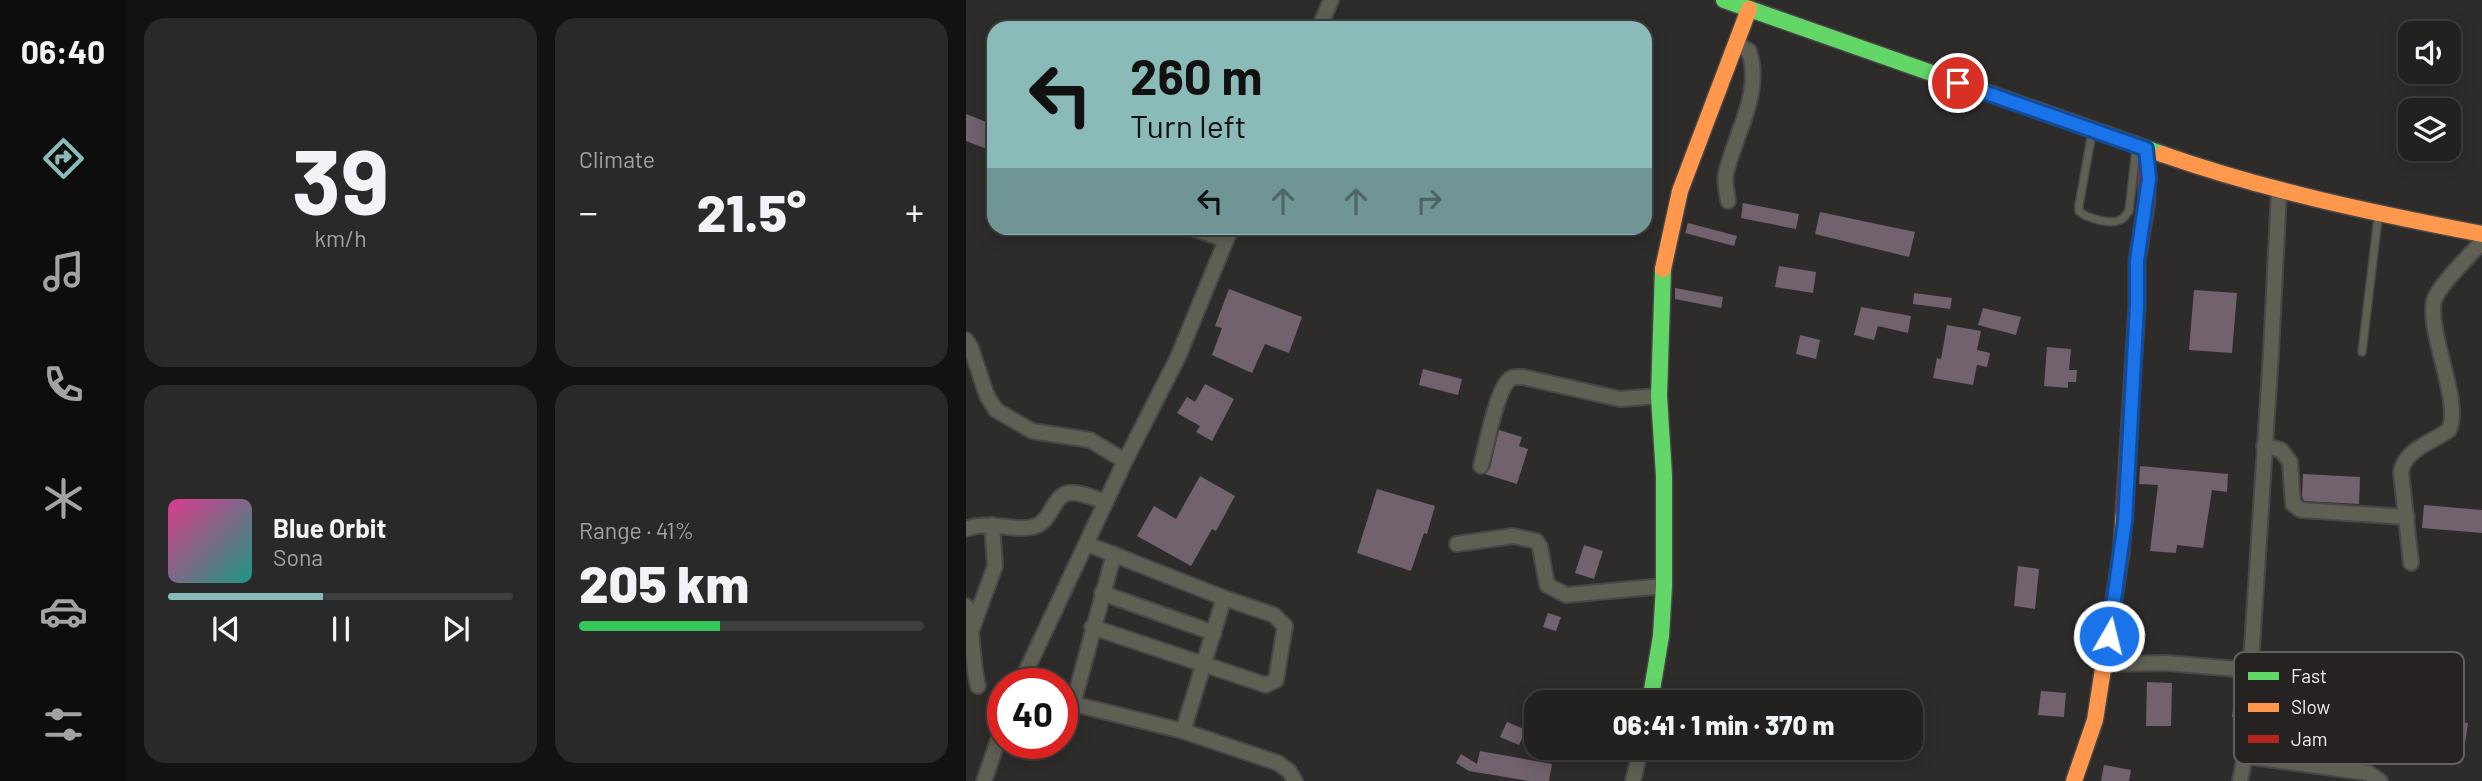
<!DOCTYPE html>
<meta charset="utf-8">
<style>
:root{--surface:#222120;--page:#2a2929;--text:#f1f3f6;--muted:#a2a3a5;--line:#3f3e3e;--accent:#8bbbb9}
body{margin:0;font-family:Barlow,sans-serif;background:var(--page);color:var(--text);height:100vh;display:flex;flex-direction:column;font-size:26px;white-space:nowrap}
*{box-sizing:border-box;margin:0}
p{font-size:23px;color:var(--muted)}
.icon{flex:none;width:38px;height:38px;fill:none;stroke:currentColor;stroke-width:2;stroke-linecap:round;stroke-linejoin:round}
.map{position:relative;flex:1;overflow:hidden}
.side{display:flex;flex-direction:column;gap:18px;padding:18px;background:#131212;width:840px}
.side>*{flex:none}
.top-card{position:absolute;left:21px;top:21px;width:665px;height:214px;border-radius:21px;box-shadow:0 4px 18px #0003,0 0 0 2px var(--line);background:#8bbbb9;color:#111;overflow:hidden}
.controls{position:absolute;left:1432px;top:21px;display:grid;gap:14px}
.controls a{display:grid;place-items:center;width:63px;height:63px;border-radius:14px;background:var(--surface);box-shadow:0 4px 18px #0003,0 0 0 2px var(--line);font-size:35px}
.speed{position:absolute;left:21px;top:668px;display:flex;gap:14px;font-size:35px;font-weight:700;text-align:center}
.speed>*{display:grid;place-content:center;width:91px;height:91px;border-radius:50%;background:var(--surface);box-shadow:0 4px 18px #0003,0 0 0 2px var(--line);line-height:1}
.speed .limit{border:10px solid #d22;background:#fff;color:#111}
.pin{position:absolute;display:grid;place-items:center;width:60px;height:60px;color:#fff;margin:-30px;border:4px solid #fff;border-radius:50%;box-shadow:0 2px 7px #0007}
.me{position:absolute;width:77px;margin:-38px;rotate:8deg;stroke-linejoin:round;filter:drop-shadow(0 0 5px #0008)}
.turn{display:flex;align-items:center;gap:24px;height:147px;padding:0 28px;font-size:32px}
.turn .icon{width:91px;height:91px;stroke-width:2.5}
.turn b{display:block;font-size:49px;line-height:60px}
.lanes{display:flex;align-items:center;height:66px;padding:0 28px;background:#0003;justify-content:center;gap:35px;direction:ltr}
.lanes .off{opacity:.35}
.big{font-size:52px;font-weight:800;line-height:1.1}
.side .card{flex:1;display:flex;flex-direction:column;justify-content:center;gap:10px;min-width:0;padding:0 24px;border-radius:21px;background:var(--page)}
.side .dial{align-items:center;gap:0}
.dial b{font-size:91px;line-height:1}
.song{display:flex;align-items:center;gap:21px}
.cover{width:84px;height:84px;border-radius:10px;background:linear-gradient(135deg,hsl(330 70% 55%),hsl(170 70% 35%))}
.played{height:7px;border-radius:4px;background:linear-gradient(90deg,var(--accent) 45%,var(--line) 45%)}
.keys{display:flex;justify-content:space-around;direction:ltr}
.heat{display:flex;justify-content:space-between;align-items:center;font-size:38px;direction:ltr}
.charge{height:10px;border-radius:5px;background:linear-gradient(90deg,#34c759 41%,var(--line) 0)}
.side .tiles{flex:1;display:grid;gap:18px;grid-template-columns:repeat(2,1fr)}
.trip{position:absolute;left:558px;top:690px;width:399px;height:70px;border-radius:21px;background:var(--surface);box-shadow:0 4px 18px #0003,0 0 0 2px var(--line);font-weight:800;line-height:70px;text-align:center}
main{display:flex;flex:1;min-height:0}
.dock{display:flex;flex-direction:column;width:126px;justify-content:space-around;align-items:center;background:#0e0d0d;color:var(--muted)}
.dock .icon{width:49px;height:49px}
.dock .active{color:var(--accent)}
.dock b{font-size:32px;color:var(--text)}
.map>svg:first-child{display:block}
</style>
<main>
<nav class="dock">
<b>06:40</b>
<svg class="icon active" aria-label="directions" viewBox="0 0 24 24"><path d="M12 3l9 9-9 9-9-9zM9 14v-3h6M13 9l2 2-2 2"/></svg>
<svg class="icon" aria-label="music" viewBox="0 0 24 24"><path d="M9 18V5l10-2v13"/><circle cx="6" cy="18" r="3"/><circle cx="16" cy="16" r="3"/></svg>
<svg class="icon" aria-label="phone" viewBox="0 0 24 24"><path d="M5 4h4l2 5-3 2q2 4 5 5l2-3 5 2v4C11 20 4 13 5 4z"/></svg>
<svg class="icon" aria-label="climate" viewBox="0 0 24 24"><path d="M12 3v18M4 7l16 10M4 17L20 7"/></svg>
<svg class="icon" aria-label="car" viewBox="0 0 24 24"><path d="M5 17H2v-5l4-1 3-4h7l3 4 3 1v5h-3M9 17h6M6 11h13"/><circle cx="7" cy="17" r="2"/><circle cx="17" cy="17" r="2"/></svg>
<svg class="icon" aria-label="filters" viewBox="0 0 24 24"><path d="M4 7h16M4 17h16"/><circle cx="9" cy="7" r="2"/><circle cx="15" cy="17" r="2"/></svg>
</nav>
<section class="side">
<div class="tiles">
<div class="card dial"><b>39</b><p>km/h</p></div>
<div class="card"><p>Climate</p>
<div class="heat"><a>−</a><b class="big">21.5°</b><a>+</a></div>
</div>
<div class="card">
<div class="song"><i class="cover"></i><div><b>Blue Orbit</b><p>Sona</p></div></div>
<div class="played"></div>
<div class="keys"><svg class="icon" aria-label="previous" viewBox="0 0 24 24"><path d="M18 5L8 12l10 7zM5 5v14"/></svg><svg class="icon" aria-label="pause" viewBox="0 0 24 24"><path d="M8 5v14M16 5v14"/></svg><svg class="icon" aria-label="next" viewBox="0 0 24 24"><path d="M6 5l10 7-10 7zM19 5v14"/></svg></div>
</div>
<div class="card"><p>Range · 41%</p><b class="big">205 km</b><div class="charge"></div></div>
</div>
</section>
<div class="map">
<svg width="1516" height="781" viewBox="0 0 1516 781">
<rect width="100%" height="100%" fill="#2e2c2b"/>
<g fill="#71626e">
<polygon points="0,114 28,125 21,149 0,141"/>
<polygon points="777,203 833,214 830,229 775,218"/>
<polygon points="854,212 949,232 943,257 849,234"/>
<polygon points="722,223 771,236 768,246 719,233"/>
<polygon points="813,266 850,272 847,293 809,287"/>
<polygon points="709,288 757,297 755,308 709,299"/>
<polygon points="263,289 336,317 323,353 299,344 286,373 246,355 256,328 249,326"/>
<polygon points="1228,290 1271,293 1266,353 1223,350"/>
<polygon points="948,293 986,298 984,309 947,304"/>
<polygon points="895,307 945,316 942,333 912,326 908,340 888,335"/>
<polygon points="1017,308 1055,317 1050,335 1012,325"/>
<polygon points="981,325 1015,331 1011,350 1024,353 1021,367 1011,365 1007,385 967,378 971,358 975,359"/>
<polygon points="834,335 854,340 850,359 830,354"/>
<polygon points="1081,347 1105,349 1103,370 1111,370 1110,382 1102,382 1102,388 1078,386"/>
<polygon points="457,369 496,379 492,395 453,385"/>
<polygon points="239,384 268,399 246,441 230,432 234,426 211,413 221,397 229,402"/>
<polygon points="533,430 556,437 553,446 562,449 551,484 519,474 524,468"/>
<polygon points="1174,466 1262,474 1261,492 1246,490 1237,548 1211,545 1210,553 1184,551 1192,485 1173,484"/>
<polygon points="1337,474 1394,477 1393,504 1338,501 1336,496"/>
<polygon points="234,476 269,496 250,531 246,529 225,566 171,536 188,506 210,519"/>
<polygon points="411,489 469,506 461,534 458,533 445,571 391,553"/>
<polygon points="1458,505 1516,510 1516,533 1456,528"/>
<polygon points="618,545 637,551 628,579 609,573"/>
<polygon points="1052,566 1073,569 1069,609 1048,606"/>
<polygon points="582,613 595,617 590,631 577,627"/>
<polygon points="1271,679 1274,679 1272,718 1266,717"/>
<polygon points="1181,682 1206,683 1205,726 1180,726"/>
<polygon points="1075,691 1100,693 1098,717 1072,715"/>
<polygon points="1479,720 1502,723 1497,757 1474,754"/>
<polygon points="541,722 560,730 553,745 534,737"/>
<polygon points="514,751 586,764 583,781 563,781 503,771 490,763 495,754 511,764"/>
<polygon points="1138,765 1165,770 1163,781 1135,781"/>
</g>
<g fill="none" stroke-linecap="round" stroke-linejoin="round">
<defs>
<g id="lane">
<path d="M1126,133L1113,205V211C1120,218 1145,225 1154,220C1158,219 1160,214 1163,211L1170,150"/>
<polyline points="1396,352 1412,218"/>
</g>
<g id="street">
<polyline points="353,28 365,0"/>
<path d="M762,201C761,192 758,182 760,173C769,134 797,92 783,51L770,44"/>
<polyline points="226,228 260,240"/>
<polyline points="0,340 5,348 21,396 30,410 66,431 124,440 159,461"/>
<polyline points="1298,446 1315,450 1324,462 1327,504 1335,510 1441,517"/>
<path d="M515,466C520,447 530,393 542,381C546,376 551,377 557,377L654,399L693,396"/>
<path d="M0,529C23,519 54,534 72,525C85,519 88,496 102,493C113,491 130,499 140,502"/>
<polyline points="121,544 258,598 308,615 319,626 310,680 300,685 126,627"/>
<polyline points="491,544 547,536 570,541 574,547 581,585 600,595 698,586"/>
<path d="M1445,563L1435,472C1439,449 1465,443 1483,430C1496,402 1461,332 1468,301C1471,287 1505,254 1516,242"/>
<polyline points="136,593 248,633"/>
<path d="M0,606C8,632 5,659 12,686"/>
<polyline points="6,629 29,566 26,525"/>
<polyline points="1139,664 1200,663 1283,670"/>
<polyline points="54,684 159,461 212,357 265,228"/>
<polyline points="96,701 217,731 312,763 323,771 329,781"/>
<polyline points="107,704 148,554"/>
<polyline points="217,731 258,598"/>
<polyline points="1279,756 1402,773 1414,781"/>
<polyline points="18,781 37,726"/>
<polyline points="667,781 675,747"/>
<polyline points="1274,781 1279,756 1305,353 1313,191"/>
</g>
<g id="fast">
<polyline points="758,0 1196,154"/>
<polyline points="684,702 695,636 698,586 698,476 693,396 697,269"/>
</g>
<g id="slow">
<path d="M1196,154C1301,191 1408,213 1516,234"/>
<polyline points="697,269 714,191 783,9"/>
<polyline points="1108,781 1129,720 1155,554 1158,512"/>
</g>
<polyline id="jam" points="1158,512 1171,306 1171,261 1181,201 1180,149"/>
</defs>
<use href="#lane" stroke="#484747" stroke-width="10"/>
<use href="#street" stroke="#484747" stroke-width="18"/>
<use href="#fast" stroke="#484747" stroke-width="19"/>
<use href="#slow" stroke="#484747" stroke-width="19"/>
<use href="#jam" stroke="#484747" stroke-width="19"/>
<use href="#lane" stroke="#5f5f53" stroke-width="7"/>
<use href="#street" stroke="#5f5f53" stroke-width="14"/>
<use href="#fast" stroke="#63d668" stroke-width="16"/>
<use href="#slow" stroke="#ff974d" stroke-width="16"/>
<use href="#jam" stroke="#b3261e" stroke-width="16"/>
</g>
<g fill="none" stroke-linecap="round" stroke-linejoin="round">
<defs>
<polyline id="route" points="992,83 1180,149 1183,179 1171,261 1171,306 1159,521 1143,636"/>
</defs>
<use href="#route" stroke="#114b97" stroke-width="18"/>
<use href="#route" stroke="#1a73e8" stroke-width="12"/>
</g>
<rect x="1268" y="652" width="230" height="112" rx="10" fill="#252221" stroke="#62605e" stroke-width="2"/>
<rect x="1282" y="672" width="31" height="8" fill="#63d668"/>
<rect x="1282" y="703" width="31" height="9" fill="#ff974d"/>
<rect x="1282" y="735" width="31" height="8" fill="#b3261e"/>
<g font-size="19" fill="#f1efee">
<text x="1325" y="683">Fast</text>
<text x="1325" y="714">Slow</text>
<text x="1325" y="746">Jam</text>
</g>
</svg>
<div class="controls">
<a><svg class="icon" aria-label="sound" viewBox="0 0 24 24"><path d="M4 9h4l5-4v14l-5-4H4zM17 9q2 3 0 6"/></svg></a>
<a><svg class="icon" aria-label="layers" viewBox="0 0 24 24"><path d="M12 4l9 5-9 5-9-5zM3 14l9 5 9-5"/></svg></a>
</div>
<div class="speed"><div class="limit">40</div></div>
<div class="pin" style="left:992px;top:83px;background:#d93025"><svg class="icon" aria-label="arrive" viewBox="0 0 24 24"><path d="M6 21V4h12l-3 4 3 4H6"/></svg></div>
<svg class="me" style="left:1143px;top:636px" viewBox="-20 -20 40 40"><circle r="17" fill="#1a73e8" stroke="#fff" stroke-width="3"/><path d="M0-11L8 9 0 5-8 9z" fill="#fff"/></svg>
<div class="trip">06:41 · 1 min · 370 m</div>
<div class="top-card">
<div class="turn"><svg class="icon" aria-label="left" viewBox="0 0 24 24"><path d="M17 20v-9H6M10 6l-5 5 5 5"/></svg><div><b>260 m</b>Turn left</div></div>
<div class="lanes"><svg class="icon" aria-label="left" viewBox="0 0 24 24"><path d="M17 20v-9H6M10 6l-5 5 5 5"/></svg><svg class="icon off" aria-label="ahead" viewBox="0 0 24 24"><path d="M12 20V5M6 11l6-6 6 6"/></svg><svg class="icon off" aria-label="ahead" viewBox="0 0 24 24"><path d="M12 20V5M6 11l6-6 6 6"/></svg><svg class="icon off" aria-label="right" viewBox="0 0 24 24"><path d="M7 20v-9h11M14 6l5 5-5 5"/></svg></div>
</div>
</div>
</main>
